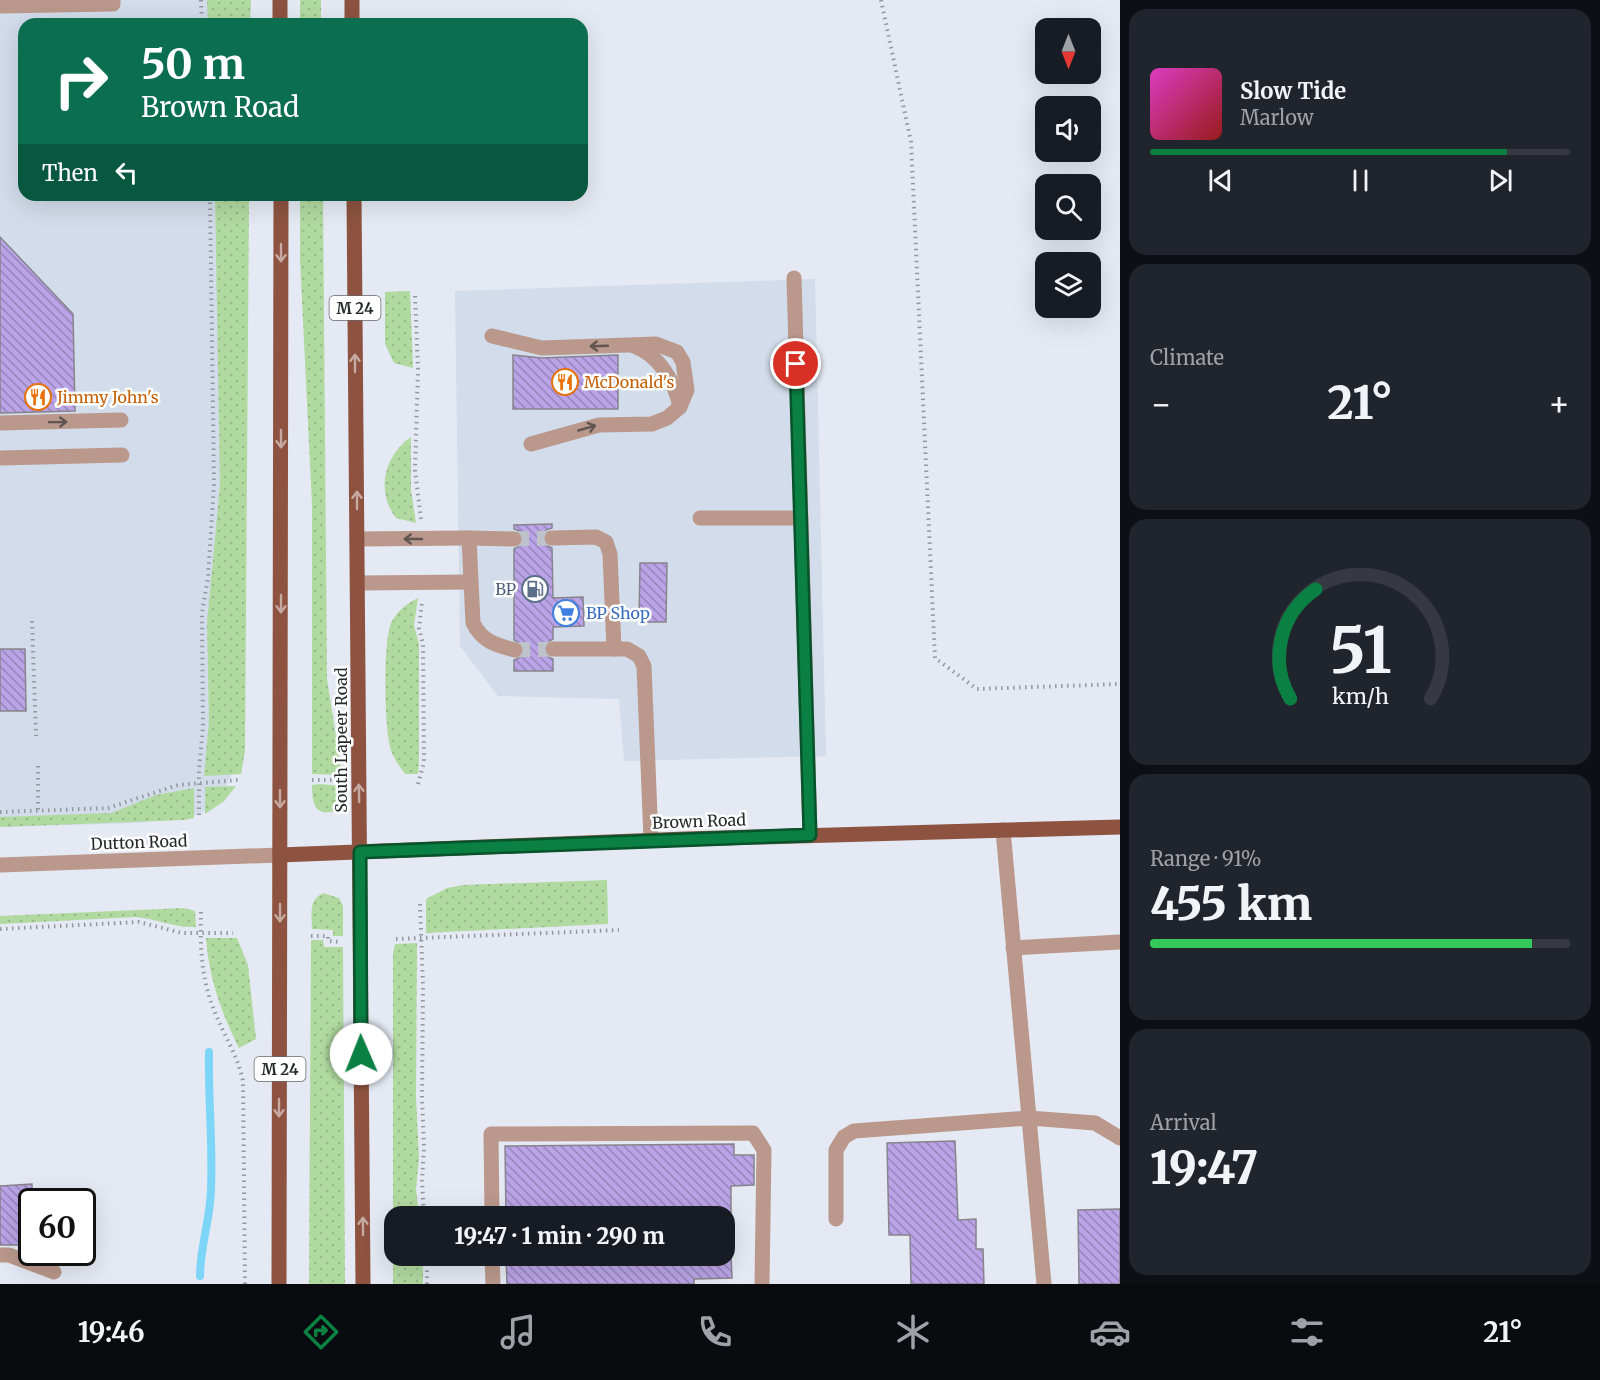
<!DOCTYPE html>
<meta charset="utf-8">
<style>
:root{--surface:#171b24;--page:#20242c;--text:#f1f3f6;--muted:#9ea1a6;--line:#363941;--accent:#0b8043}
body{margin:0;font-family:Merriweather,serif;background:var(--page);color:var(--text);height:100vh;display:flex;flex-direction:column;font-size:22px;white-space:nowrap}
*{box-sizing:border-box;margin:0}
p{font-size:20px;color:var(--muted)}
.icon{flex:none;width:33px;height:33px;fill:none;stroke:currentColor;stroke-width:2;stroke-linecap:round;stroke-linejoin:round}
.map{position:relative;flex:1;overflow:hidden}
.details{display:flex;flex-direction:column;gap:9px;padding:9px;background:#0d0f14;width:480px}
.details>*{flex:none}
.top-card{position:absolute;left:18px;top:18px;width:570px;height:183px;border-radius:18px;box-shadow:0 6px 24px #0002;background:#0b6e4f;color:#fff;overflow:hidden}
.needle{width:39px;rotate:180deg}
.fabs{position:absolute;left:1035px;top:18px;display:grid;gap:12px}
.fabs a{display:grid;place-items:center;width:66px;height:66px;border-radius:12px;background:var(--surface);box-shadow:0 6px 24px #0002;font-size:30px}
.speed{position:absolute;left:18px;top:1188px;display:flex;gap:12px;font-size:30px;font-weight:700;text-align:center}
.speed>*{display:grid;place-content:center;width:78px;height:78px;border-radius:50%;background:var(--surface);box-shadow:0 6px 24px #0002;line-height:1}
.speed .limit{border:3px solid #111;border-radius:9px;background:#fff;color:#111}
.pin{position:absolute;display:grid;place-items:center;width:51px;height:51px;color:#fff;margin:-26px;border:3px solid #fff;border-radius:50%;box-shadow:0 2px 6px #0007}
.me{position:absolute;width:66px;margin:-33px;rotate:359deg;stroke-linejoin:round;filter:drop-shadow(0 0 4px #0008)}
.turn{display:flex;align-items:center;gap:21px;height:126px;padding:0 24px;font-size:27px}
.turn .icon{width:78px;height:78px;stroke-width:2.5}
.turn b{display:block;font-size:42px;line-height:51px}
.then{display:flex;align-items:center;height:57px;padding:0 24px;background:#0003;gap:12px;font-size:22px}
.big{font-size:45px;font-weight:800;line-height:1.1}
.details .tile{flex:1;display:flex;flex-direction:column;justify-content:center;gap:9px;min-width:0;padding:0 21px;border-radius:18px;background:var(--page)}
.details .dial{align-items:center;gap:0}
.dial svg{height:156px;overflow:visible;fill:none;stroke:var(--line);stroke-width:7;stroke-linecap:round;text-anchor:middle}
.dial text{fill:var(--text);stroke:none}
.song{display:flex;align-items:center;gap:18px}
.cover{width:72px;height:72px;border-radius:9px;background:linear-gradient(135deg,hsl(310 70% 55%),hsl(0 70% 35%))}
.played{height:6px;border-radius:3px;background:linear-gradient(90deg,var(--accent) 85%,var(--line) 85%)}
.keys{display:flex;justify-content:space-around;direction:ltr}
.heat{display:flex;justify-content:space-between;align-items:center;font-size:33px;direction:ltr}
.charge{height:9px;border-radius:4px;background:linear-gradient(90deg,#34c759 91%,var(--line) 0)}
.trip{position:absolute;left:384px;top:1206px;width:351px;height:60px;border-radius:18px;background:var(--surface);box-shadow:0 6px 24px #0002;font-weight:800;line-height:60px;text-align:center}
.tabs{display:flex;height:96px;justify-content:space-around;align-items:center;background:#090b0e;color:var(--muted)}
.tabs .icon{width:42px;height:42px}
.tabs .active{color:var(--accent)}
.tabs b{font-size:27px;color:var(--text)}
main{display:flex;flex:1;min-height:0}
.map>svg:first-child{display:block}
</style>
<main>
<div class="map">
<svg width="1120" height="1284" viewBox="0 0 1120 1284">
<defs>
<pattern id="grass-dots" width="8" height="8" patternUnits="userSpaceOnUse" patternTransform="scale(1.5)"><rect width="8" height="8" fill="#b1daa0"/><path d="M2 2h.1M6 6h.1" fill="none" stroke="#98bb8a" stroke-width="1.8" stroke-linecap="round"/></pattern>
<pattern id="building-back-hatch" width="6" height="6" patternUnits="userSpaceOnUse" patternTransform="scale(1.5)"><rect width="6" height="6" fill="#baa4e7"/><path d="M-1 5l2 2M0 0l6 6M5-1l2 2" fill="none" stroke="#9786bb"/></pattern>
</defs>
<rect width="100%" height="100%" fill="#e4e9f3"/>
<g fill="#d2dcea">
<polygon points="0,0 244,0 244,24 24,24 24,195 243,195 237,752 231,775 221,798 207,810 193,816 136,823 0,827"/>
<polygon points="815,279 826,756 624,761 619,699 498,696 460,646 455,291"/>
</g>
<g fill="url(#grass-dots)">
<polygon points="207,0 251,0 250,24 208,24"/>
<rect x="300" y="0" width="21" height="24"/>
<polygon points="215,195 249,195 245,751 241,774 204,776 209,720 207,623 220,484"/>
<polygon points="300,195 323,195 327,679 342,775 312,774 312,505 300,260"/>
<polygon points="410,291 413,368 394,363 385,344 385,292"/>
<path d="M411,437V490L416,523L396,518C375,491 385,455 411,437Z"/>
<path d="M418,598L414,625L419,644V763L418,774H405C399,766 394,759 391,750C384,729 383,643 391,623C397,611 406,604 418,598Z"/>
<path d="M320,784L342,786V799L335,811C314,817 312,802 312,785Z"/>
<polygon points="236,786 224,801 205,814 205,787"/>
<polygon points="194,788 194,818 184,820 0,827 0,817 111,813 156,795"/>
<polygon points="607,880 608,924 426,933 426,899 447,888 463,885"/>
<path d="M323,893L339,898L343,906V936H333V930L312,929C312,915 308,900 323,893Z"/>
<path d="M184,908L195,911L196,927C175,928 157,919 136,917L0,924V916Z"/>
<path d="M206,938H237L248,965L256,1039L239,1048C221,1012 209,979 206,938Z"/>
<polygon points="311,940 323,940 324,947 343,947 345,1284 309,1284"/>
<polygon points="417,943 416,1097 419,1158 416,1189 419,1216 394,1216 394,1256 423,1256 423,1284 393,1284 393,954 395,944"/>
</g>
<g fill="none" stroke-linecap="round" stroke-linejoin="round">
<path stroke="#7dd6f8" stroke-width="8" d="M200,1276C200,1247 210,1221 211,1190C213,1144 208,1098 209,1052"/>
</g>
<g fill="url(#building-back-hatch)" stroke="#87848d" stroke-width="1.5">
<polygon points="0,237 73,314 75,411 0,413"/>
<polygon points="513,355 542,358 618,355 618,409 513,409"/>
<polygon points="552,524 552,528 546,530 542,538 544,544 552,548 553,598 583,597 584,626 553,627 553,639 545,644 543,650 548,657 553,659 553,671 514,671 514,660 521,657 525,652 522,644 514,640 514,549 522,545 524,539 520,531 514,529 514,525"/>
<polygon points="640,563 667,563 666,622 639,622"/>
<polygon points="0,649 25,649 26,711 0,711"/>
<polygon points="955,1141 958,1220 976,1219 976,1249 983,1249 984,1284 911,1284 910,1235 889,1235 887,1143"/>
<polygon points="734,1144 734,1155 754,1155 754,1185 731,1186 731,1216 506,1216 505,1146"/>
<polygon points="32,1184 32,1245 0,1245 0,1186"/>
<polygon points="1120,1209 1120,1284 1079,1284 1078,1210"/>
<polygon points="506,1256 731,1256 732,1278 694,1279 694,1284 507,1284"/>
</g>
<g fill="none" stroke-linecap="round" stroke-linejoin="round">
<g stroke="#bec2cb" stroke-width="15" stroke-dasharray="15 8" stroke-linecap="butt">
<polyline points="514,539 552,538"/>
<polyline points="515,650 553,649"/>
</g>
<g stroke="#93979e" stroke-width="4" stroke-dasharray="1.5 4.5" stroke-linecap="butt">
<polyline points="201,0 202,24"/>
<polyline points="881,0 911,142 935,658 977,689 1120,684"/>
<polyline points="415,296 418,369 415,470 421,519"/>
<polyline points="32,621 36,736"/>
<polyline points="38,766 38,810"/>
<polyline points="312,780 338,780"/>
<polyline points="418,784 424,762 423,644 419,628 422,602"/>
<polyline points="0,812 108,808 178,785 238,780"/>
<polyline points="199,815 199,769 203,728 202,612 208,578 214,484 210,195"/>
<polyline points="420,904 423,986 422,1098 424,1147 422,1181 424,1216"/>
<path d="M201,912C200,942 201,971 210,999C219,1028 237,1052 243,1081L245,1284"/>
<polyline points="0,929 139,922 182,933 233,933"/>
<polyline points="311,936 328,936 328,941 341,942"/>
<polyline points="396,939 619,930"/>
<polyline points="427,1284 427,1256"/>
</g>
<g stroke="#ba988c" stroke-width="15">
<polyline points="0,6 113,4 113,0"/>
<polyline points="794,278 810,835"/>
<polyline points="492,336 542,348 656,344 677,352 683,362 687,390 680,407 667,418 652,424 599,425 531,444"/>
<path d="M634,346C659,355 675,382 680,407"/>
<polyline points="0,423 121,420"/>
<polyline points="0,458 122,455"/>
<polyline points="700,518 801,518"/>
<polyline points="552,538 596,537 606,542 610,554 614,649"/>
<polyline points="357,539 469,538"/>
<path d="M514,539L469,538L473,623C482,641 495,645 515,650"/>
<polyline points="358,583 470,582"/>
<polyline points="553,649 627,649 639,656 644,666 651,840"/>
<polyline points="1003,830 1044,1284"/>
<polyline points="0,865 280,855"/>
<polyline points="1013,948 1120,942"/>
<polyline points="492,1216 491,1134 753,1133 764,1150 762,1284"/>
<polyline points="836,1219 836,1150 844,1137 854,1131 1029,1118 1095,1123 1120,1138"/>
<polyline points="0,1255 9,1255 54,1272"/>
<polyline points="492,1256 493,1284"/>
</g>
<g stroke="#8d5340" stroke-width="15">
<polyline points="280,0 280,24"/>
<polyline points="352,0 352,24"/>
<polyline points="354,195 363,1284"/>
<polyline points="280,855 686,839 1120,827"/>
<polyline points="279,1284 281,195"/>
</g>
</g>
<defs><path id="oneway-shaft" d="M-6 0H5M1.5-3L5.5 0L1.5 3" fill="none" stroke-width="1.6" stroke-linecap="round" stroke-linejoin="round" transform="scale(1.5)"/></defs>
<g stroke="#c6a9a0">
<use href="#oneway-shaft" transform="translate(281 253) rotate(90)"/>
<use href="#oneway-shaft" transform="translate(355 363) rotate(-90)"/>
<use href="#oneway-shaft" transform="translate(281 439) rotate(90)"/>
<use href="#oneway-shaft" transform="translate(357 500) rotate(-90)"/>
<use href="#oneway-shaft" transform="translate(281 604) rotate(90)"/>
<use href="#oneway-shaft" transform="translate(359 793) rotate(-91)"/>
<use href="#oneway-shaft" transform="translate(280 799) rotate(90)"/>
<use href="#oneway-shaft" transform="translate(280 913) rotate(90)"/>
<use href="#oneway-shaft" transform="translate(279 1108) rotate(90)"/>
<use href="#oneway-shaft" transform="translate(363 1226) rotate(-90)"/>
</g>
<g stroke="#615552">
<use href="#oneway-shaft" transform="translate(599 346) rotate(178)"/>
<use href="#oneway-shaft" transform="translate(58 422) rotate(-1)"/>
<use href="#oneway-shaft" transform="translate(587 428) rotate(-16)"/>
<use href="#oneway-shaft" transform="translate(413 539) rotate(180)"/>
</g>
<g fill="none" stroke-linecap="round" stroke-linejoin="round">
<defs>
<polyline id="route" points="361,1054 360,852 810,835 796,364"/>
</defs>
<use href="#route" stroke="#07532c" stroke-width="15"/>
<use href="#route" stroke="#0b8043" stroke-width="10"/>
</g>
<defs>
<symbol id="restaurant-ring" viewBox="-11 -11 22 22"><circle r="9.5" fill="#fff" stroke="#e8710a" stroke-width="1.5"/><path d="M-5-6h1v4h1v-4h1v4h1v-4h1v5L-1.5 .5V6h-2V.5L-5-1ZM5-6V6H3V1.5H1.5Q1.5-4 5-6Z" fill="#e8710a"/></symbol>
<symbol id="fuel-ring" viewBox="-11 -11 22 22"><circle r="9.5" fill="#fff" stroke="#5c6f8a" stroke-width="1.5"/><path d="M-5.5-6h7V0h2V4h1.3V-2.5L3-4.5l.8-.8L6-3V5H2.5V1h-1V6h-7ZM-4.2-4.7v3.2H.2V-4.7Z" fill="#5c6f8a"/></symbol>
<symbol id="supermarket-ring" viewBox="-11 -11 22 22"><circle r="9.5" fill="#fff" stroke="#3f7fe0" stroke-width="1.5"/><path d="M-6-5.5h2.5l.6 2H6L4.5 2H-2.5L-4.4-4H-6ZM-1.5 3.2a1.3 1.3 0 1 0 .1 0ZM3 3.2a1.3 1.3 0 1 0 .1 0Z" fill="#3f7fe0"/></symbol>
</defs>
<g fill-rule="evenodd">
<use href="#restaurant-ring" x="550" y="367" width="30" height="30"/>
<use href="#restaurant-ring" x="23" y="382" width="30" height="30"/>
<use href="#fuel-ring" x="520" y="574" width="30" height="30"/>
<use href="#supermarket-ring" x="551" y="598" width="30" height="30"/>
</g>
<g text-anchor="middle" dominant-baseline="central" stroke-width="5" stroke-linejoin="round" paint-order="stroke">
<g fill="#fff" stroke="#67686b" stroke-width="1.5">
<rect x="329.5" y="296" width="51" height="24" rx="4.5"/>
<rect x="254.5" y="1057" width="51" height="24" rx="4.5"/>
</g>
<g font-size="15" font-weight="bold" fill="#26282b">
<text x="355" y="308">M 24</text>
<text x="280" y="1069">M 24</text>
</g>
<g font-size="16" fill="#c56008" stroke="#fff" text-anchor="start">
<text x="584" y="382">McDonald's</text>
<text x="57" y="397">Jimmy John's</text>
</g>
<g font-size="16" fill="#4e5e75" stroke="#fff" text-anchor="end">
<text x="516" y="589">BP</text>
</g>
<g font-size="16" fill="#366cbe" stroke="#fff" text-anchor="start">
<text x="586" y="613">BP Shop</text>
</g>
<g font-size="16" fill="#26282b" stroke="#fff">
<text transform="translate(341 740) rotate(-90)">South Lapeer Road</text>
<text transform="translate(699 821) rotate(-2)">Brown Road</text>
<text transform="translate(139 842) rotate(-2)">Dutton Road</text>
</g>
</g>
</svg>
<div class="fabs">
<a><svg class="needle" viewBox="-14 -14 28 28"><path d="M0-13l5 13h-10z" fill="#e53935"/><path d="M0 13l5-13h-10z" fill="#9ea1a6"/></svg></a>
<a><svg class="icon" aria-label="sound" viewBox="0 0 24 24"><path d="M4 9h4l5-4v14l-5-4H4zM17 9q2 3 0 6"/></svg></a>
<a><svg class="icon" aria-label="search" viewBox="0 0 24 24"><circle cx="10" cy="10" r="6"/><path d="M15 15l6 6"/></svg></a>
<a><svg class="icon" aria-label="layers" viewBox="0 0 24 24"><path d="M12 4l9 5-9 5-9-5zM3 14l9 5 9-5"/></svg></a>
</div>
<div class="speed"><div class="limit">60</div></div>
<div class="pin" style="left:796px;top:364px;background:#d93025"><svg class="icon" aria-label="arrive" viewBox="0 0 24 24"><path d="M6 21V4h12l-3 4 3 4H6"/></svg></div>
<svg class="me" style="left:361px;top:1054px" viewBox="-20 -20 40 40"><circle r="19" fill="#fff"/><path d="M0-13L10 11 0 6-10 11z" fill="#0b8043"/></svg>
<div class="trip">19:47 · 1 min · 290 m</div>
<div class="top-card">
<div class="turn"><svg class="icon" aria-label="right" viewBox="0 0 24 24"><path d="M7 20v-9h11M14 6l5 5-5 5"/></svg><div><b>50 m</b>Brown Road</div></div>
<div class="then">Then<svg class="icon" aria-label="left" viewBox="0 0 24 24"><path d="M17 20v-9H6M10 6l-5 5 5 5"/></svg></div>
</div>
</div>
<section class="details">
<div class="tile">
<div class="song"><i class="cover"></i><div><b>Slow Tide</b><p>Marlow</p></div></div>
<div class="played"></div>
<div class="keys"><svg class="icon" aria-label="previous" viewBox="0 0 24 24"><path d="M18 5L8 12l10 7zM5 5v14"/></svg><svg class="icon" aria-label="pause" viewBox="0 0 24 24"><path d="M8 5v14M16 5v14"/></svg><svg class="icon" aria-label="next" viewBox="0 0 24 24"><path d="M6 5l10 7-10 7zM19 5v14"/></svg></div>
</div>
<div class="tile"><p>Climate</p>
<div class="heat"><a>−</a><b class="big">21°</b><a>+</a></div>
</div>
<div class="tile dial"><svg viewBox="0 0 100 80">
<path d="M14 69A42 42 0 1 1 86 69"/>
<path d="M14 69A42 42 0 0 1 27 13" stroke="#0b8043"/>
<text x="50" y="56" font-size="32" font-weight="700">51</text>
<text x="50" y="72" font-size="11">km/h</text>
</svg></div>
<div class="tile"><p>Range · 91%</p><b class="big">455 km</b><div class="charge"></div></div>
<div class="tile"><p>Arrival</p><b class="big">19:47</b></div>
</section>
</main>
<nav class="tabs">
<b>19:46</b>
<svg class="icon active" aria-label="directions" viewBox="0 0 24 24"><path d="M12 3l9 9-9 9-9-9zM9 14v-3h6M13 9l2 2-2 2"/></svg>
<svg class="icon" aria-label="music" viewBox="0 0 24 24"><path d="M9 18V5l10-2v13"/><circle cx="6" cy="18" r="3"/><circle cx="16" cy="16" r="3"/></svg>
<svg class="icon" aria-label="phone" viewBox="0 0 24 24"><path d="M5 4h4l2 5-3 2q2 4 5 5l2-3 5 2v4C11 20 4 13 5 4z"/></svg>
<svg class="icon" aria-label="climate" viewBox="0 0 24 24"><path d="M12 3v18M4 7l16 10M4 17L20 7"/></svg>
<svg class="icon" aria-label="car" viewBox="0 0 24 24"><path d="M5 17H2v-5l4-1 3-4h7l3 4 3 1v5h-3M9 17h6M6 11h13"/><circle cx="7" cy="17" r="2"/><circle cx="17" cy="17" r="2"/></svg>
<svg class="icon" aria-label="filters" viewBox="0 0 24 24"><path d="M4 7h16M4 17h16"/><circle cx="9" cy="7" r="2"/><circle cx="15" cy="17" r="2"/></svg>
<b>21°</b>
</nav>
